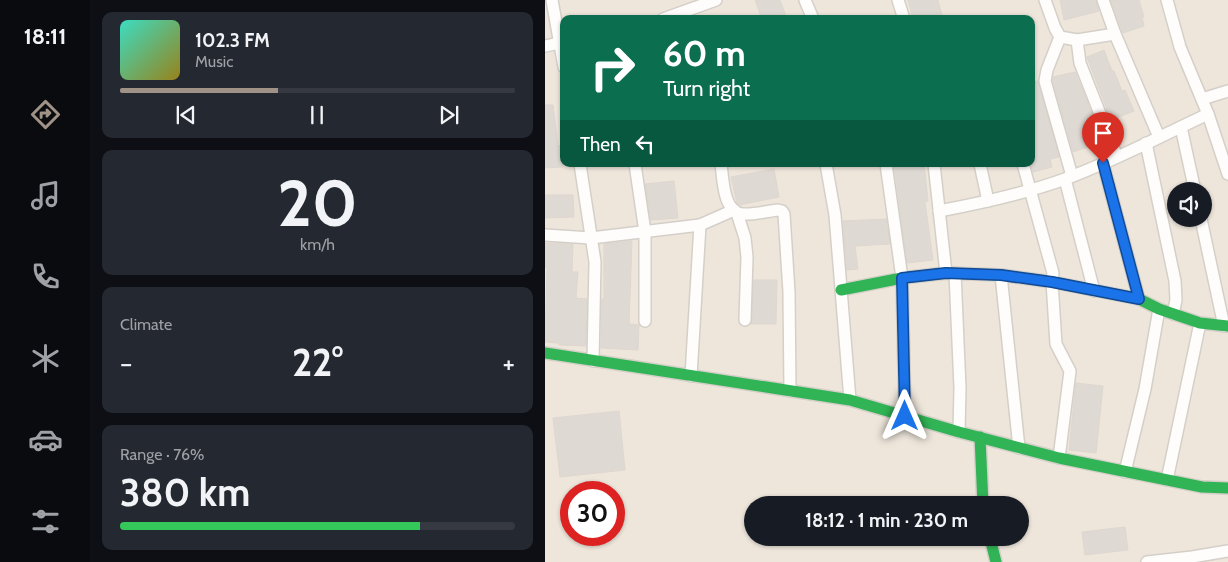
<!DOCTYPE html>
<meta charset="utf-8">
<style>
:root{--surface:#171b24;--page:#242831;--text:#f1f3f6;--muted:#9ea1a6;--line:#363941;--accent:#a09286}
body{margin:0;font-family:Cabin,sans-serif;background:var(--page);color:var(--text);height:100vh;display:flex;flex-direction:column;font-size:19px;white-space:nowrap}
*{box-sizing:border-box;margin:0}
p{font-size:16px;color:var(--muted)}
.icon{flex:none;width:28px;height:28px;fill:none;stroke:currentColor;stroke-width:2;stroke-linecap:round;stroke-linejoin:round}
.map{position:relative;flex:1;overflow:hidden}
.details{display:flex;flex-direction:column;gap:12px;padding:12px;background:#0d0f14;width:455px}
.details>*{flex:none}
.top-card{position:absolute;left:15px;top:15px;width:475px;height:152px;border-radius:10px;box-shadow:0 1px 4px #0004;background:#0b6e4f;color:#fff;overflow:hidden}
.buttons{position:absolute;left:622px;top:182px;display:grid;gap:10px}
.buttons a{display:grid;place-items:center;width:45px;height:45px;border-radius:50%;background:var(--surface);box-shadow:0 1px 4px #0004;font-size:25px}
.speed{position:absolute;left:15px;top:481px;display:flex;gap:10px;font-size:25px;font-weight:700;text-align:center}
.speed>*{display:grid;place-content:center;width:65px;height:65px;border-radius:50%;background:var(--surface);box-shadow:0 1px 4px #0004;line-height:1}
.speed .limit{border:8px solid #d22;background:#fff;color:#111}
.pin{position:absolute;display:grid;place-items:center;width:42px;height:42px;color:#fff;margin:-51px -21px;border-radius:50% 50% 50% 0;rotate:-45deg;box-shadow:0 0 5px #0007}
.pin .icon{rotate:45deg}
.me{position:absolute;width:55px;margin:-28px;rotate:0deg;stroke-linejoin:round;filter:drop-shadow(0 0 4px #0008)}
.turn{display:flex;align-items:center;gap:18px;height:105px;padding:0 20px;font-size:22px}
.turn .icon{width:65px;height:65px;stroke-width:2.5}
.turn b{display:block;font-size:35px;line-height:42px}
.then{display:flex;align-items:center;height:48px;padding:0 20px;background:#0003;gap:10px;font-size:19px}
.big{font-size:38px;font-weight:700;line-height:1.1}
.details .card{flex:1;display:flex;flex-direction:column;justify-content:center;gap:8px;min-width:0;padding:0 18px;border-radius:10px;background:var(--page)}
.details .dial{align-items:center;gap:0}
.dial b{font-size:65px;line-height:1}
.song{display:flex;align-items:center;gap:15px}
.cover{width:60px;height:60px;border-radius:8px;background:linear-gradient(135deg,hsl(170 70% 55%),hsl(50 70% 35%))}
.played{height:5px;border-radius:2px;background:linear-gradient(90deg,var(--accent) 40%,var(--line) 40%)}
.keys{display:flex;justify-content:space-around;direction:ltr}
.heat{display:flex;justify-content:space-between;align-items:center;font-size:28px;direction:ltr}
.charge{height:8px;border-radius:4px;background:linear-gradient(90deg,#34c759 76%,var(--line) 0)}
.trip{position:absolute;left:199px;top:496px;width:285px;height:50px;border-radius:25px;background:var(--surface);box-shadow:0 1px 4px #0004;font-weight:700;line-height:50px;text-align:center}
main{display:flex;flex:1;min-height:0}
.tab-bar{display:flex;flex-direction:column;width:90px;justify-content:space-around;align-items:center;background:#090b0e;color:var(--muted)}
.tab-bar .icon{width:35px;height:35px}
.tab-bar .current{color:var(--accent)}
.tab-bar b{font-size:22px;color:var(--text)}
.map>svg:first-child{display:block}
</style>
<main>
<nav class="tab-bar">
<b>18:11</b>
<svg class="icon current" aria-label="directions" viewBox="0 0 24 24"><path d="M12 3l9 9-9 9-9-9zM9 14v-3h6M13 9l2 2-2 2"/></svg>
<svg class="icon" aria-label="music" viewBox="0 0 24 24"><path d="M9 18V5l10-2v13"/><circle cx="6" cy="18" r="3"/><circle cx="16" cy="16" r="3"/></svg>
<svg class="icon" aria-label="phone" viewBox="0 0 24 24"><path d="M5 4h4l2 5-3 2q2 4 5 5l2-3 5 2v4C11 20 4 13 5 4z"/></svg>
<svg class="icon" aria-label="climate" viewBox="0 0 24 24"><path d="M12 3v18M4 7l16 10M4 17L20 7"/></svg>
<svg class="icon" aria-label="car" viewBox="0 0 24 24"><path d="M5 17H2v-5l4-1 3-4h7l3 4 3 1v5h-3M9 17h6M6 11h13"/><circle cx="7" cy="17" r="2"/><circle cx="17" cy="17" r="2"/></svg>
<svg class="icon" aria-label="filters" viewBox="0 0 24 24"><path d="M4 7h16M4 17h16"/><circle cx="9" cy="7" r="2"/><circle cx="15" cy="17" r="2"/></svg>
</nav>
<section class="details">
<div class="card">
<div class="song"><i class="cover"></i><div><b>102.3 FM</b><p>Music</p></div></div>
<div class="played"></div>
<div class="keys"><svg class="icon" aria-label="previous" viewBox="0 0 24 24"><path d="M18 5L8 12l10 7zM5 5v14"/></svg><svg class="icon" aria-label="pause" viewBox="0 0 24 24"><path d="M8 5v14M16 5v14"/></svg><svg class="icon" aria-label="next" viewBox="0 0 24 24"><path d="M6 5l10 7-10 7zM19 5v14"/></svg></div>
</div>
<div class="card dial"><b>20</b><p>km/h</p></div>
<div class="card"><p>Climate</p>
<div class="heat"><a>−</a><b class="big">22°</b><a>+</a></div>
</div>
<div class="card"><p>Range · 76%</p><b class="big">380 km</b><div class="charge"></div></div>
</section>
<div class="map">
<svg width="683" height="562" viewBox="0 0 683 562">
<rect width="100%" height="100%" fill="#f6f3ed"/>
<path fill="#eee6db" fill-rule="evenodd" d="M0,0H683V562H0ZM19,19H486V164H19ZM631,191H659V219H631ZM26,492H69V535H26ZM208,505H475V538H208Z"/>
<g fill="#dfd9d3" stroke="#ded7d0">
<polygon points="210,0 235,0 242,19 217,19"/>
<polygon points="363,0 393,0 398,19 368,19"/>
<polygon points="515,0 551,0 554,11 519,20"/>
<polygon points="566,0 594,0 599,17 597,17 599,26 578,33"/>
<polygon points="559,50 567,71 569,71 577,91 580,90 589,111 566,120 542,57"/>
<polygon points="530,72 552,126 549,127 552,135 548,136 551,144 528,152 508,81 508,77"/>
<polygon points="493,81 514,157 505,159 507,167 488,172 486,166 486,82"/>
<polygon points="0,105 8,105 13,146 16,145 18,167 0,168"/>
<polygon points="349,164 379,164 383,201 380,202 388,260 362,263"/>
<polygon points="229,169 234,197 194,205 192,203 186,177"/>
<polygon points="129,181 133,218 106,220 100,184"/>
<polygon points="0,195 28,195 29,217 0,218"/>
<polygon points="341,219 345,244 310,246 313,269 302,270 298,221"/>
<polygon points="87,241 84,324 94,325 93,350 56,348 57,299 59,299 59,244"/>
<polygon points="0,243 28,244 27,272 33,272 31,298 42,299 41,346 14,345 13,343 0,342 2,268 0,267"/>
<polygon points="209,280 232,280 231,324 206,324"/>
<polygon points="531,383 558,386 551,453 524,450"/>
<polygon points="74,411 80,470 15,477 8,418"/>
<polygon points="580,527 583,550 540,555 537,532"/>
</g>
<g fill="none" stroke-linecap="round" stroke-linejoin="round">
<defs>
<g id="street">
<polyline points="7,0 19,67"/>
<polyline points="260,0 268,19"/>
<polyline points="353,0 359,19"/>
<polyline points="500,0 510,28 515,37 532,40 570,34"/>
<polyline points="558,0 570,34 614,137"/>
<polyline points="622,0 635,47 663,114 683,174"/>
<polyline points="118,19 171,0"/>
<polyline points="515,37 502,70 500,81 527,176"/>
<polyline points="532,40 535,63 572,157"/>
<polyline points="0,46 19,42"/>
<polyline points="657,99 683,91"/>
<polyline points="636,127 650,191"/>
<polyline points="601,143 630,281 631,300 628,314"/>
<polyline points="558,163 594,299"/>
<polyline points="35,164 50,262 48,361"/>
<polyline points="90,164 100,232 100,321"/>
<path d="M176,164C178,178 178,213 198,214C209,215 222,211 233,210L237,211L239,214L244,292L245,391"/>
<polyline points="281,164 290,215 305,400"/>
<polyline points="341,164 357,278 360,416"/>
<polyline points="389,164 401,273"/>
<polyline points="435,164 443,201"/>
<polyline points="478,164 508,273 507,282 511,344 525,371 514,458"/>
<polyline points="520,179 549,291"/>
<path d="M394,211C436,203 479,194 520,179C569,161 616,136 663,114"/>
<polyline points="192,213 200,238 202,257 200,320"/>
<polyline points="656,219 679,326"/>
<polyline points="0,235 46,238 155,225 189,210"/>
<polyline points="410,273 415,388 414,432"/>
<polyline points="456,275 474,448"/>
<polyline points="146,376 155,225"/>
<polyline points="580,472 600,389 614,309"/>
<polyline points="622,480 655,323"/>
<polyline points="602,562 647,557 683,551"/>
</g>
<g id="fast">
<polyline points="296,290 357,278 401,273 456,275 507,282 594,299 614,309 655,323 683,326"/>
<polyline points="0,353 305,400 414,432 514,458 657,487 683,488"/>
<polyline points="435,437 438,505"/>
<polyline points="445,538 451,562"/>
</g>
</defs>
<use href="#street" stroke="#d4cfc8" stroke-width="14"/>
<use href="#fast" stroke="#d4cfc8" stroke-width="14"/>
<use href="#street" stroke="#fefdfc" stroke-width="11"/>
<use href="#fast" stroke="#30b455" stroke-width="11"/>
</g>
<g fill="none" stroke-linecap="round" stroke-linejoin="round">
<defs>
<polyline id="route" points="360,416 357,278 401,273 456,275 507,282 594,299 558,163"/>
</defs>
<use href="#route" stroke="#114b97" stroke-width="12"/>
<use href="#route" stroke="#1a73e8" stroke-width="9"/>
</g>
</svg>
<div class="buttons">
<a><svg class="icon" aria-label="sound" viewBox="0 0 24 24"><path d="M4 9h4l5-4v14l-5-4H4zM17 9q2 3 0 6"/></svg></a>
</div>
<div class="speed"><div class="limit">30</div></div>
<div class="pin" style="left:558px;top:163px;background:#d93025"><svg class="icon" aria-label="arrive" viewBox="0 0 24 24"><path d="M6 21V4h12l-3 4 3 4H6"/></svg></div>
<svg class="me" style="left:360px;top:416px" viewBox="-20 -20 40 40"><path d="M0-17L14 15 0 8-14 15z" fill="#1a73e8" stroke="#fff" stroke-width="4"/></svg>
<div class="trip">18:12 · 1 min · 230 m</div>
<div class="top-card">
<div class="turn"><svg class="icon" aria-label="right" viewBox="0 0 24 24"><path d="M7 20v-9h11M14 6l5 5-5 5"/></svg><div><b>60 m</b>Turn right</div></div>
<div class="then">Then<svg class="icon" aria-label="left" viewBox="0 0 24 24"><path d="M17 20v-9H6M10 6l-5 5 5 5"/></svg></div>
</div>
</div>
</main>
